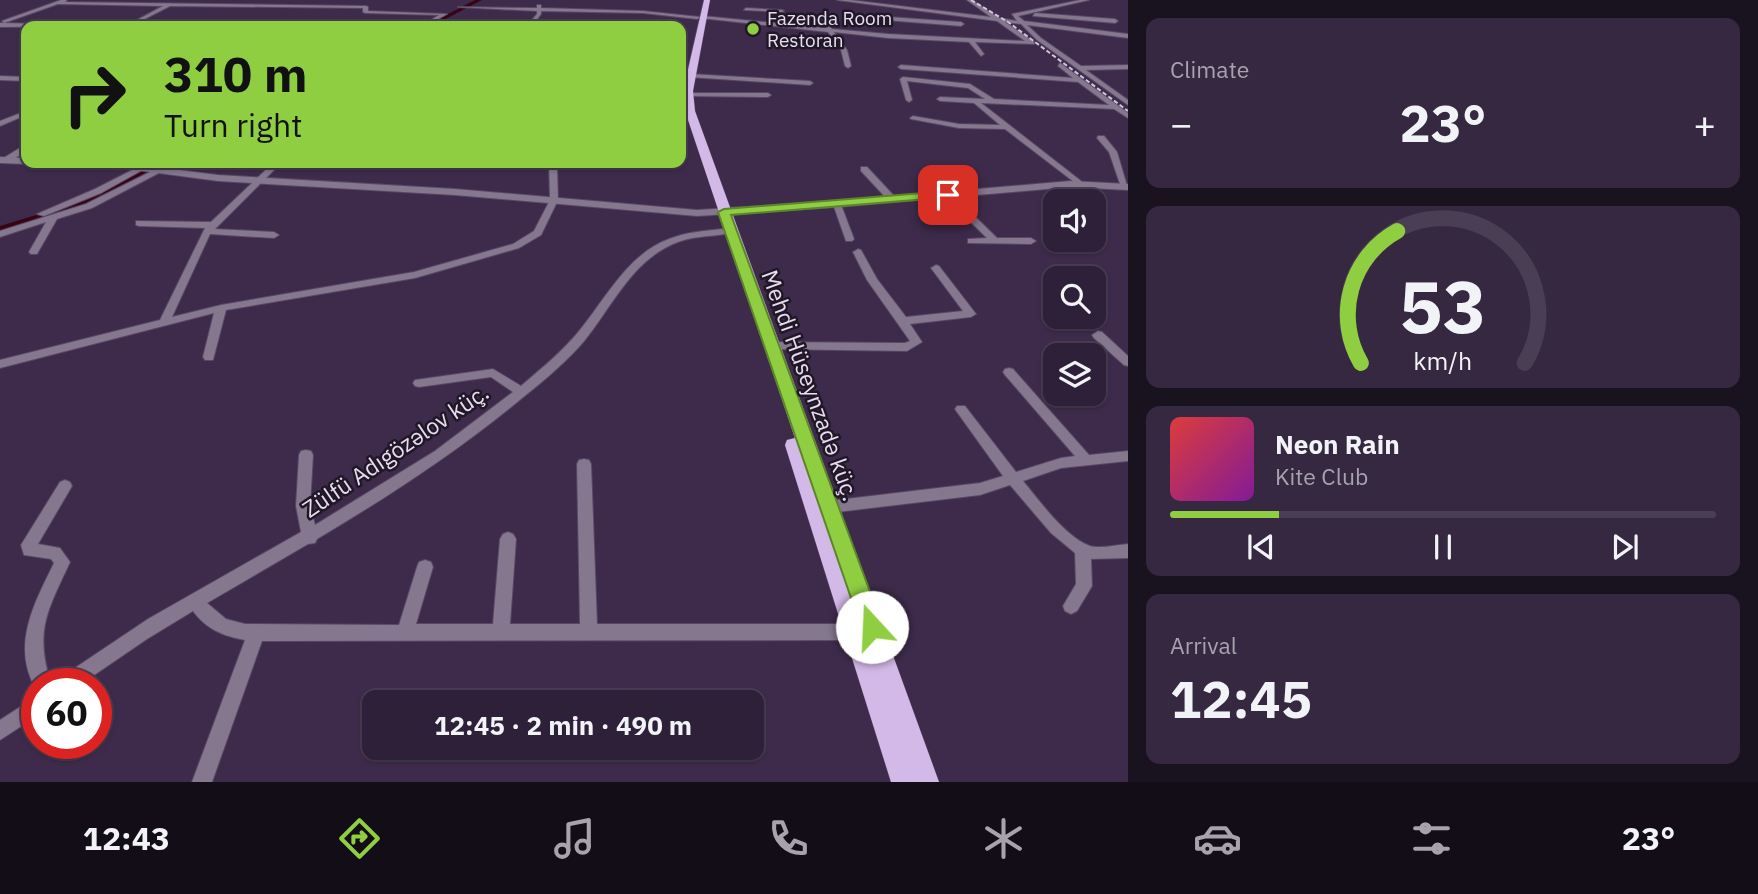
<!DOCTYPE html>
<meta charset="utf-8">
<style>
:root{--surface:#2e2038;--page:#362840;--text:#f1f3f6;--muted:#a7a3ae;--line:#493e53;--accent:#8fcd41}
body{margin:0;font-family:"IBM Plex Sans",sans-serif;background:var(--page);color:var(--text);height:100vh;display:flex;flex-direction:column;font-size:26px;white-space:nowrap}
*{box-sizing:border-box;margin:0}
p{font-size:23px;color:var(--muted)}
.icon{flex:none;width:38px;height:38px;fill:none;stroke:currentColor;stroke-width:2;stroke-linecap:round;stroke-linejoin:round}
.map{position:relative;flex:1;overflow:hidden}
.panel{display:flex;flex-direction:column;gap:18px;padding:18px;background:#19121f;width:630px}
.panel>*{flex:none}
.top-card{position:absolute;left:21px;top:21px;width:665px;height:147px;border-radius:14px;box-shadow:0 2px 5px #0004,0 0 0 2px var(--line);background:#8fcd41;color:#111;overflow:hidden}
.tools{position:absolute;left:1043px;top:189px;display:grid;gap:14px}
.tools a{display:grid;place-items:center;width:63px;height:63px;border-radius:14px;background:var(--surface);box-shadow:0 2px 5px #0004,0 0 0 2px var(--line);font-size:35px}
.speed{position:absolute;left:21px;top:668px;display:flex;gap:14px;font-size:35px;font-weight:700;text-align:center}
.speed>*{display:grid;place-content:center;width:91px;height:91px;border-radius:50%;background:var(--surface);box-shadow:0 2px 5px #0004,0 0 0 2px var(--line);line-height:1}
.speed .limit{border:10px solid #d22;background:#fff;color:#111}
.pin{position:absolute;display:grid;place-items:center;width:60px;height:60px;color:#fff;margin:-30px;border-radius:14px;box-shadow:0 4px 10px #0006}
.me{position:absolute;width:77px;margin:-38px;rotate:340deg;stroke-linejoin:round;filter:drop-shadow(0 0 5px #0008)}
.turn{display:flex;align-items:center;gap:24px;height:147px;padding:0 28px;font-size:32px}
.turn .icon{width:91px;height:91px;stroke-width:2.5}
.turn b{display:block;font-size:49px;line-height:60px}
.big{font-size:52px;font-weight:800;line-height:1.1}
.panel .widget{flex:1;display:flex;flex-direction:column;justify-content:center;gap:10px;min-width:0;padding:0 24px;border-radius:14px;background:var(--page)}
.panel .dial{align-items:center;gap:0}
.dial svg{height:182px;overflow:visible;fill:none;stroke:var(--line);stroke-width:7;stroke-linecap:round;text-anchor:middle}
.dial text{fill:var(--text);stroke:none}
.song{display:flex;align-items:center;gap:21px}
.cover{width:84px;height:84px;border-radius:10px;background:linear-gradient(135deg,hsl(0 70% 55%),hsl(290 70% 35%))}
.played{height:7px;border-radius:4px;background:linear-gradient(90deg,var(--accent) 20%,var(--line) 20%)}
.keys{display:flex;justify-content:space-around;direction:ltr}
.heat{display:flex;justify-content:space-between;align-items:center;font-size:38px;direction:ltr}
.trip{position:absolute;left:362px;top:690px;width:402px;height:70px;border-radius:14px;background:var(--surface);box-shadow:0 2px 5px #0004,0 0 0 2px var(--line);font-weight:800;line-height:70px;text-align:center}
.dock{display:flex;height:112px;justify-content:space-around;align-items:center;background:#120d16;color:var(--muted)}
.dock .icon{width:49px;height:49px}
.dock .current{color:var(--accent)}
.dock b{font-size:32px;color:var(--text)}
main{display:flex;flex:1;min-height:0}
.map>svg:first-child{display:block}
</style>
<main>
<div class="map">
<svg width="1128" height="782" viewBox="0 0 1128 782">
<rect width="100%" height="100%" fill="#3e2b4b"/>
<g fill="none" stroke-linecap="round" stroke-linejoin="round">
<g fill="#380413" fill-rule="evenodd">
<polygon points="475,0 482,0 432,26 425,26"/>
<polygon points="155,163 166,163 77,209 0,232 0,226 69,205"/>
</g>
<defs>
<g id="minor">
<polygon points="61,0 67,0 65,2 366,6 368,7 368,11 447,14 426,26 421,26 439,15 365,13 363,12 363,8 170,6 131,26 126,26 163,6 58,4 4,23 121,26 0,27 0,23 4,23 2,21"/>
<polygon points="837,0 850,0 991,17 967,0 972,0 999,18 1017,21 1012,14 1080,0 1089,0 1018,16 1024,21 1128,34 1128,38 1027,25 1041,38 1081,66 1128,65 1128,69 1086,70 1128,100 1128,105 1037,40 1021,24 1005,22 1034,42 1034,44 975,42 984,54 981,56 969,42 888,38 834,32 847,50 851,66 848,68 845,66 841,50 828,32 700,18 703,16 826,28 818,18 821,16 832,29 888,34 1025,41 997,21"/>
<polygon points="537,5 541,5 541,8 643,11 700,17 697,19 643,13 541,11 541,14 532,26 527,26 537,14 537,11 458,7 537,8"/>
<polygon points="746,8 782,10 784,11 782,12 744,10"/>
<polygon points="1035,13 1115,19 1118,21 1115,23 1033,16"/>
<polygon points="874,16 961,22 964,24 961,26 872,19"/>
<polygon points="438,22 457,24 460,26 436,25"/>
<polygon points="1060,63 1128,113 1128,118 1114,109 981,103 1081,181 1081,185 1078,185 1005,129 959,128 911,119 910,118 913,116 959,124 1000,125 974,103 940,101 937,99 940,97 985,99 968,88 907,81 912,100 909,102 906,100 900,79 903,77 970,84 994,99 1109,105 1078,82 901,69 898,67 901,65 1073,78 1058,66"/>
<polygon points="690,74 810,81 813,83 810,85 688,77"/>
<polygon points="0,76 26,77 26,81 0,80"/>
<polygon points="688,93 768,93 771,95 768,97 686,96 685,95"/>
<polygon points="681,100 684,101 684,103 681,104"/>
<polygon points="681,109 685,110 686,111 681,113"/>
<polygon points="26,111 26,115 0,126 0,121"/>
<polygon points="1098,136 1104,136 1117,152 1128,189 1121,187 1109,152 1097,138"/>
<polygon points="23,146 26,146 26,151 8,163 2,163 2,159"/>
<polygon points="146,163 155,163 101,193 44,216 37,214 95,189"/>
<polygon points="168,163 178,163 92,208 57,219 37,254 31,254 29,252 46,222 0,237 0,231 86,204"/>
<polygon points="273,163 281,163 215,229 274,232 279,235 274,238 210,234 172,317 221,305 414,272 513,244 534,231 550,200 549,163 581,163 577,165 557,166 558,200 541,235 519,248 415,278 226,310 213,360 205,360 203,357 214,313 0,368 0,360 160,320 205,228 139,226 136,225 136,221 211,222"/>
<polygon points="861,167 867,167 895,197 895,201 889,201 861,171"/>
<polygon points="945,193 951,193 997,238 1031,238 1036,241 1031,244 968,243 968,239 987,238 945,197"/>
<polygon points="837,201 840,202 854,239 852,241 846,241 833,204"/>
<path d="M722,229L727,232L725,234C708,237 690,236 673,244C632,262 612,306 585,340C568,360 547,378 527,394C461,449 391,495 317,539L315,543L308,544L207,603L226,619L245,624L399,625L417,567L419,562L425,560L431,562L433,567L416,624H493L500,539L503,534L508,532L513,534L516,539L510,624H580L577,464L579,460L584,459L589,460L591,464L597,624H856L862,626L864,632L862,638L856,640L262,641L212,782H192L245,640C223,636 206,629 193,611L147,639L81,684H57L60,678L148,619L301,532L296,506L299,455L301,451L306,450L311,451L313,455L310,506L315,525L435,451L513,392L491,377L419,387L415,386L413,383L415,380L493,369L521,386C542,368 563,351 580,330C606,298 628,254 669,239C686,232 704,231 722,229Z"/>
<polygon points="858,249 861,250 877,279 906,317 963,311 931,268 936,265 939,266 976,314 971,317 910,324 922,342 907,351 767,349 765,346 771,342 905,343 910,341 867,280 853,252"/>
<polygon points="1098,331 1102,332 1128,356 1128,366 1124,365 1094,338 1092,335"/>
<path d="M1009,368L1013,369L1089,455L1128,451V461L1061,468L1023,481C1039,500 1066,538 1090,546C1101,549 1116,545 1128,544V558L1091,559L1092,586L1077,611L1071,614L1065,611L1063,606L1076,584L1075,553L1051,533L1010,485L980,495L829,513L824,511L822,507L824,503L829,501L980,483L1003,476L957,412L955,409L957,406H965L1016,472L1061,458L1075,456L1005,375L1003,372L1005,369Z"/>
<path d="M65,480L70,482L72,486L38,544L60,548L70,562C48,610 34,630 51,684H37V691C10,647 34,604 54,563L51,559L24,555L21,545L60,482Z"/>
<polygon points="37,696 37,716 0,740 0,720"/>
</g>
<g id="tertiary">
<polygon points="0,157 26,158 26,163 29,163 26,164 0,163"/>
<polygon points="102,163 124,163 218,175 455,189 697,210 837,201 1070,181 1128,184 1128,190 1070,187 837,207 697,216 455,195 218,181 106,166"/>
</g>
<polygon id="primary" points="704,0 710,0 693,91 695,111 939,782 891,782 785,445 787,440 795,438 685,111 683,91"/>
</defs>
<use href="#minor" stroke="#594766" stroke-width="2"/>
<use href="#tertiary" stroke="#594766" stroke-width="2"/>
<use href="#primary" stroke="#594766" stroke-width="1"/>
<use href="#minor" fill="#84778e" fill-rule="evenodd"/>
<use href="#tertiary" fill="#84778e" fill-rule="evenodd"/>
<use href="#primary" fill="#d3b9e7" fill-rule="evenodd"/>
<polyline stroke="#d0c3da" stroke-width="2" stroke-dasharray="4.5 2.5" stroke-linecap="butt" points="971,0 1008,22 1128,111"/>
</g>
<polygon fill="#8fcd41" stroke="#5d852a" stroke-width="2" points="948,191 952,192 952,197 731,215 883,627 880,635 872,638 864,635 861,627 718,212 724,209"/>
<circle fill="#8fcd41" stroke="#201826" stroke-width="2.5" cx="753" cy="29" r="7"/>
<g text-anchor="middle" dominant-baseline="central" stroke-width="5" stroke-linejoin="round" paint-order="stroke">
<g font-size="19" fill="#e8dcf1" stroke="#201826" text-anchor="start">
<text x="767" y="18">Fazenda Room<tspan x="767" dy="22">Restoran</tspan></text>
</g>
<g font-size="23" fill="#e8dcf1" stroke="#201826">
<text transform="translate(811 385) rotate(70)">Mehdi Hüseynzadə küç.</text>
<text transform="translate(395 450) rotate(-34)">Zülfü Adıgözəlov küç.</text>
</g>
</g>
</svg>
<div class="tools">
<a><svg class="icon" aria-label="sound" viewBox="0 0 24 24"><path d="M4 9h4l5-4v14l-5-4H4zM17 9q2 3 0 6"/></svg></a>
<a><svg class="icon" aria-label="search" viewBox="0 0 24 24"><circle cx="10" cy="10" r="6"/><path d="M15 15l6 6"/></svg></a>
<a><svg class="icon" aria-label="layers" viewBox="0 0 24 24"><path d="M12 4l9 5-9 5-9-5zM3 14l9 5 9-5"/></svg></a>
</div>
<div class="speed"><div class="limit">60</div></div>
<div class="pin" style="left:948px;top:195px;background:#d93025"><svg class="icon" aria-label="arrive" viewBox="0 0 24 24"><path d="M6 21V4h12l-3 4 3 4H6"/></svg></div>
<svg class="me" style="left:872px;top:627px" viewBox="-20 -20 40 40"><circle r="19" fill="#fff"/><path d="M0-13L10 11 0 6-10 11z" fill="#8fcd41"/></svg>
<div class="trip">12:45 · 2 min · 490 m</div>
<div class="top-card">
<div class="turn"><svg class="icon" aria-label="right" viewBox="0 0 24 24"><path d="M7 20v-9h11M14 6l5 5-5 5"/></svg><div><b>310 m</b>Turn right</div></div>
</div>
</div>
<section class="panel">
<div class="widget"><p>Climate</p>
<div class="heat"><a>−</a><b class="big">23°</b><a>+</a></div>
</div>
<div class="widget dial"><svg viewBox="0 0 100 80">
<path d="M14 69A42 42 0 1 1 86 69"/>
<path d="M14 69A42 42 0 0 1 30 11" stroke="#8fcd41"/>
<text x="50" y="56" font-size="32" font-weight="700">53</text>
<text x="50" y="72" font-size="11">km/h</text>
</svg></div>
<div class="widget">
<div class="song"><i class="cover"></i><div><b>Neon Rain</b><p>Kite Club</p></div></div>
<div class="played"></div>
<div class="keys"><svg class="icon" aria-label="previous" viewBox="0 0 24 24"><path d="M18 5L8 12l10 7zM5 5v14"/></svg><svg class="icon" aria-label="pause" viewBox="0 0 24 24"><path d="M8 5v14M16 5v14"/></svg><svg class="icon" aria-label="next" viewBox="0 0 24 24"><path d="M6 5l10 7-10 7zM19 5v14"/></svg></div>
</div>
<div class="widget"><p>Arrival</p><b class="big">12:45</b></div>
</section>
</main>
<nav class="dock">
<b>12:43</b>
<svg class="icon current" aria-label="directions" viewBox="0 0 24 24"><path d="M12 3l9 9-9 9-9-9zM9 14v-3h6M13 9l2 2-2 2"/></svg>
<svg class="icon" aria-label="music" viewBox="0 0 24 24"><path d="M9 18V5l10-2v13"/><circle cx="6" cy="18" r="3"/><circle cx="16" cy="16" r="3"/></svg>
<svg class="icon" aria-label="phone" viewBox="0 0 24 24"><path d="M5 4h4l2 5-3 2q2 4 5 5l2-3 5 2v4C11 20 4 13 5 4z"/></svg>
<svg class="icon" aria-label="climate" viewBox="0 0 24 24"><path d="M12 3v18M4 7l16 10M4 17L20 7"/></svg>
<svg class="icon" aria-label="car" viewBox="0 0 24 24"><path d="M5 17H2v-5l4-1 3-4h7l3 4 3 1v5h-3M9 17h6M6 11h13"/><circle cx="7" cy="17" r="2"/><circle cx="17" cy="17" r="2"/></svg>
<svg class="icon" aria-label="filters" viewBox="0 0 24 24"><path d="M4 7h16M4 17h16"/><circle cx="9" cy="7" r="2"/><circle cx="15" cy="17" r="2"/></svg>
<b>23°</b>
</nav>
